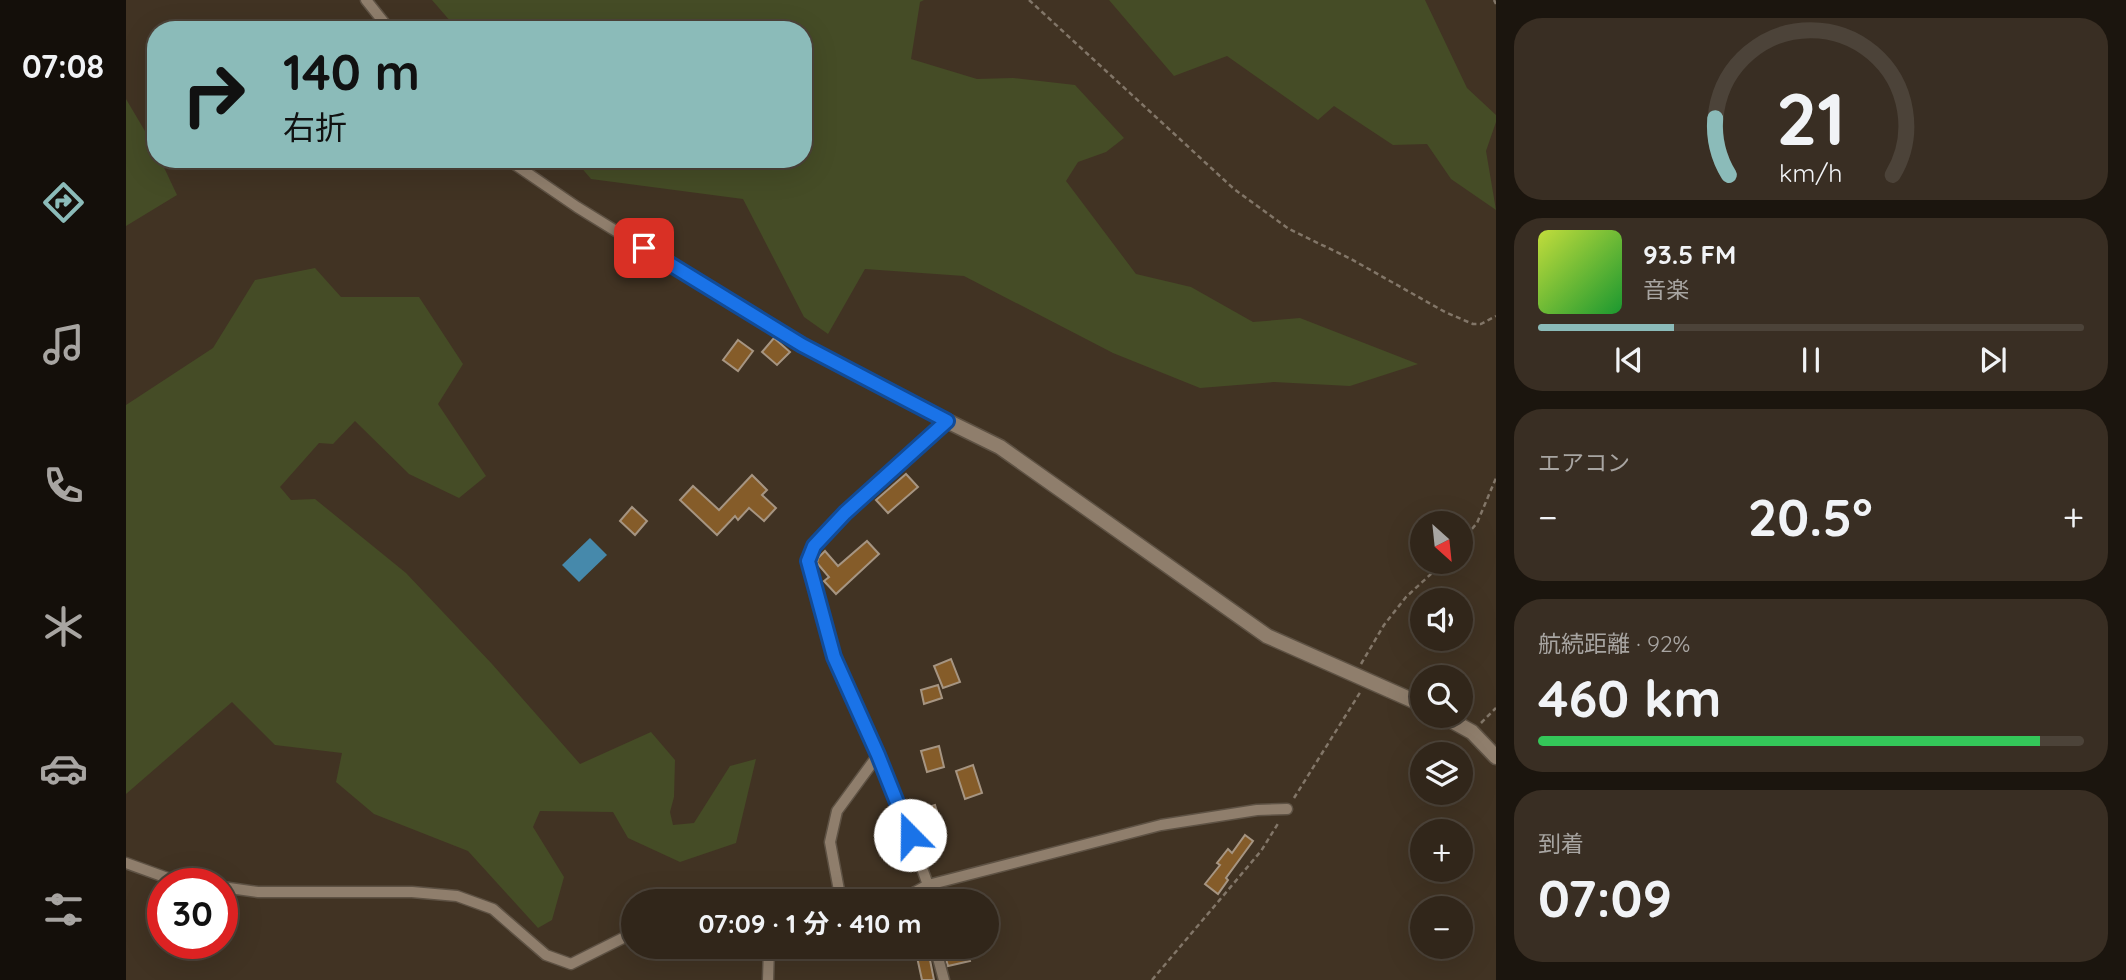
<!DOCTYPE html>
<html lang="ja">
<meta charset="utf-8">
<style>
:root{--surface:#31261a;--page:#392e23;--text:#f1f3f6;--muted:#a8a5a2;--line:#4c4339;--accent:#8bbbb9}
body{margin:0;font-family:Quicksand,"Noto Sans JP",sans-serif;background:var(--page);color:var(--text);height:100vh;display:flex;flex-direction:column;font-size:26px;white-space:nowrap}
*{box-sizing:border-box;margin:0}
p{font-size:23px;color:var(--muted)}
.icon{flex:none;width:38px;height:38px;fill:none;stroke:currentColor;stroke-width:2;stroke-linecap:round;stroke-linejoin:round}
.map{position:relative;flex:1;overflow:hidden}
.sheet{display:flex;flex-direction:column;gap:18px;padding:18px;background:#1b150e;width:630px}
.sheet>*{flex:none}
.hud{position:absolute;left:21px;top:21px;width:665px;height:147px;border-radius:28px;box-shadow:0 7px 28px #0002,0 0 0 2px var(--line);background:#8bbbb9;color:#111;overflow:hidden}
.needle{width:46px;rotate:153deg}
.buttons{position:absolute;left:1284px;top:511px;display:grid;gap:14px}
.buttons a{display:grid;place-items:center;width:63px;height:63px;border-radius:50%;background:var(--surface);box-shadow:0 7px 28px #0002,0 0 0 2px var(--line);font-size:35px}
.speed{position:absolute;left:21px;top:868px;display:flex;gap:14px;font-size:35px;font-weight:700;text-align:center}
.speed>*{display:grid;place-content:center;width:91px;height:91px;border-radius:50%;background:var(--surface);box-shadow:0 7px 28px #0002,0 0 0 2px var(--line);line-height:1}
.speed .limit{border:10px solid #d22;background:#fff;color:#111}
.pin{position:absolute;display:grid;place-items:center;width:60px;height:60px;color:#fff;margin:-30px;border-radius:14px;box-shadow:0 4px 10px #0006}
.me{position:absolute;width:77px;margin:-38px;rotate:338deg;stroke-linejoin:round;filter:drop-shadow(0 0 5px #0008)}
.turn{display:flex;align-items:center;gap:24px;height:147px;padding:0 21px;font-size:32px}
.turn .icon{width:91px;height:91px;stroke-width:2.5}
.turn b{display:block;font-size:49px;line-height:60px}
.big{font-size:52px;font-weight:700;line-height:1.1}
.sheet .tile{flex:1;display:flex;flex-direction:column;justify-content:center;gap:10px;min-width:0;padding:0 24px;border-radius:28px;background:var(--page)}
.sheet .dial{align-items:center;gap:0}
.dial svg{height:182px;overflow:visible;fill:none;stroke:var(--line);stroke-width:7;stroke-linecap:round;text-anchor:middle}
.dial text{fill:var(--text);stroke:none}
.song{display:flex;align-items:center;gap:21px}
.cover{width:84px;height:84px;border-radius:10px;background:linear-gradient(135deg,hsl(70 70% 55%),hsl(130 70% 35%))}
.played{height:7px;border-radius:4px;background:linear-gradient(90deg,var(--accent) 25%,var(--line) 25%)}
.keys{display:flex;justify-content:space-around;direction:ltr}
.heat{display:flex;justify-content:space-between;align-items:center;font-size:38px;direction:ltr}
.charge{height:10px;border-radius:5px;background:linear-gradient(90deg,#34c759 92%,var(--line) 0)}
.trip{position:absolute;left:495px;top:889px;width:378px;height:70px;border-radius:35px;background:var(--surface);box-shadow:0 7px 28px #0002,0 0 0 2px var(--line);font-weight:700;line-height:70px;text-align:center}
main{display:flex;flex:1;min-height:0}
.tabs{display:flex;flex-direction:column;width:126px;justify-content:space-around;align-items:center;background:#140f0a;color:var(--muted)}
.tabs .icon{width:49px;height:49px}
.tabs .on{color:var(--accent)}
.tabs b{font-size:32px;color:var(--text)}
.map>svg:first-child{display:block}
</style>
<main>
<nav class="tabs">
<b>07:08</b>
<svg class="icon on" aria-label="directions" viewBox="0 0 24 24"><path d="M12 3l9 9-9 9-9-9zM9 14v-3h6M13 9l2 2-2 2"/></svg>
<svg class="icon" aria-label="music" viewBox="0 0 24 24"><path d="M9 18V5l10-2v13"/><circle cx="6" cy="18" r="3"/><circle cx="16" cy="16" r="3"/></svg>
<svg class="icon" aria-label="phone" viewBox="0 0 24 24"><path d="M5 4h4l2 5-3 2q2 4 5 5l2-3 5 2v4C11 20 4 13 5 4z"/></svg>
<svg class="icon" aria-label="climate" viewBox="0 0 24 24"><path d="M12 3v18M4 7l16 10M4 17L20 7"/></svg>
<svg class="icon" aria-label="car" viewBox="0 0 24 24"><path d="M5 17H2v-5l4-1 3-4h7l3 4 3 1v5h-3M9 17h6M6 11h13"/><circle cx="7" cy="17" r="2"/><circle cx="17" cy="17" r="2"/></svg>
<svg class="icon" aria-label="filters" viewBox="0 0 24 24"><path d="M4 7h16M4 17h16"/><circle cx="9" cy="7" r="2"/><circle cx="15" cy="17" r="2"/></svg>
</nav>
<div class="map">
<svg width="1370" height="980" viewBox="0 0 1370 980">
<rect width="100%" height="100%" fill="#413323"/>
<g fill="#454c26">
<polygon points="306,0 798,0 794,2 785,59 851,79 887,78 949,85 998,138 980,152 952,162 940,181 1010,274 1065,287 1127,322 1174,318 1292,364 1224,386 1148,382 1074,388 987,353 838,276 739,269 702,334 678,317 617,199 465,179 448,159 677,159 677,30 332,30"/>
<polygon points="983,0 1299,0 1341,88 1370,115 1370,122 1360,151 1370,210 1325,179 1301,144 1267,145 1208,106 1192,120 1101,56 1048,76"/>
<polygon points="0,99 29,148 30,159 34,159 51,195 0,226"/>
<polygon points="189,268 215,297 293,297 337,364 312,404 360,476 333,498 283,474 229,421 207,444 193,443 154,487 165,500 189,499 280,573 366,664 454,764 525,732 549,760 548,797 544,812 547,825 568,823 604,766 630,759 610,843 554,862 502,838 487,812 414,811 407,827 438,877 426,920 412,928 342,851 248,814 210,782 216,753 149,745 106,702 0,794 0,405 87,348 129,280"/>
</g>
<polygon fill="#4689ab" points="464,538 481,555 453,582 436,565"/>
<g fill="#855c29" stroke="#a69582" stroke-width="2">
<polygon points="648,338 664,352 651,365 636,352"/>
<polygon points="612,340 627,351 612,371 597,360"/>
<polygon points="780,474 792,487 762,513 750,500"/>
<polygon points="626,475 641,490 636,495 650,508 638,521 623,508 612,520 609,516 591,535 554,500 567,486 593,510"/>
<polygon points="506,507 521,521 509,535 494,521"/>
<polygon points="741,541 753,554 710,594 698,581 703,577 691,563 692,558 699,551 712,566"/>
<polygon points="825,659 834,682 817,688 808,666"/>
<polygon points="812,685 816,698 798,704 795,690"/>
<polygon points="813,746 818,767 801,772 795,751"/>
<polygon points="847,765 856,793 839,799 830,771"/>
<polygon points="809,805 813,818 796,823 792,810"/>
<polygon points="1119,835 1127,841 1100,878 1102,880 1092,894 1079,884 1094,865 1091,863 1102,849 1106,853"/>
<polygon points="820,947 840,947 844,961 822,966 818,952 821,951"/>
<polygon points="803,955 808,980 796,980 791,957"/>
</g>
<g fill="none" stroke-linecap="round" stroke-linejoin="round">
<defs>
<g id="minor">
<polyline points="240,0 264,30"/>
<polyline points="381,159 451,207 676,346 821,421 719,513 688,546 682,561 708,657 752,755 784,835 802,885 802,901"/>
<polyline points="0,863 50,881 71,884"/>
<polyline points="96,887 132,892 286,892 331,896 367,909 420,955 445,964 503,935 508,936"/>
<polyline points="715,901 704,842 711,811 752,755"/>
<polyline points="773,901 802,885 1035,825 1131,810 1161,809"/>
<polyline points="809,947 818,980"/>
<polyline points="642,980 643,947"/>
</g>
<g id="tertiary">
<polyline points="821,421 874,447 1141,636 1297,705"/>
<polyline points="1317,716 1346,732 1370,757"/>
</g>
</defs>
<use href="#minor" stroke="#5e5244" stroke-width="13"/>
<use href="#tertiary" stroke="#5e5244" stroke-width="17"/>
<g stroke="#827668" stroke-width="2.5" stroke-dasharray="5 3.5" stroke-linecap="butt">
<polyline points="903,0 1108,189 1163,229 1225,259 1319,312 1347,324 1355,324 1370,316"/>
<polyline points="1368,0 1370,4"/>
<polyline points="1335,542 1351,523 1370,478"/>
<polyline points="1235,664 1258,625 1280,597 1318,562"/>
<polyline points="1355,723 1370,708"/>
<polyline points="1168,798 1235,691"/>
<polyline points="1026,980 1135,851 1153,822"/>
</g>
<use href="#minor" stroke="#8f7e6c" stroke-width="10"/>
<use href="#tertiary" stroke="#8f7e6c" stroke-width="14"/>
</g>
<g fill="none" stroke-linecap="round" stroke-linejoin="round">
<defs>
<polyline id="route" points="518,248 676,345 821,421 719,513 688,546 682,561 708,657 752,755 784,835"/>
</defs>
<use href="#route" stroke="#114b97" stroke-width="18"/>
<use href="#route" stroke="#1a73e8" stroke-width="12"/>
</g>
</svg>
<div class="buttons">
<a><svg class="needle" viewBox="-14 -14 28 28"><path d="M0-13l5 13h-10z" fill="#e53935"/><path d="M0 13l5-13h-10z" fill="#a8a5a2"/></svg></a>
<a><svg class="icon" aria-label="sound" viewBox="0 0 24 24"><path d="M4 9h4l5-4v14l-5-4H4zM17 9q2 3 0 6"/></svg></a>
<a><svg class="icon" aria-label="search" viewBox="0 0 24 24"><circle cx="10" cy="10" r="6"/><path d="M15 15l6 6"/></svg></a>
<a><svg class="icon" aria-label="layers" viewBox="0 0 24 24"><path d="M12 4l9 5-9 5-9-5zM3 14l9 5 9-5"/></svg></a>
<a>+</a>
<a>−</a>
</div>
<div class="speed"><div class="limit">30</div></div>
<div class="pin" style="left:518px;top:248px;background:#d93025"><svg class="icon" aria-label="arrive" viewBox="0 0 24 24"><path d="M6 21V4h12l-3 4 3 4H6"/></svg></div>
<svg class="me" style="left:784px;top:835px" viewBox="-20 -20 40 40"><circle r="19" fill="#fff"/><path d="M0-13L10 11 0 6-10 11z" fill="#1a73e8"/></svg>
<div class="trip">07:09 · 1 分 · 410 m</div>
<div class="hud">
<div class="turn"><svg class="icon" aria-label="right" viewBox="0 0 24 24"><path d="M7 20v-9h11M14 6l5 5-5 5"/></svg><div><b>140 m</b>右折</div></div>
</div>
</div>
<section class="sheet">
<div class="tile dial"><svg viewBox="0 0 100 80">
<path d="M14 69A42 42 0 1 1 86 69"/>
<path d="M14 69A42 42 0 0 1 8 44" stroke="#8bbbb9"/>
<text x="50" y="56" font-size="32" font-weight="700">21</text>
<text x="50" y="72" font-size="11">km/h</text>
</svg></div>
<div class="tile">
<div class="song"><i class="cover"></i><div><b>93.5 FM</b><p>音楽</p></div></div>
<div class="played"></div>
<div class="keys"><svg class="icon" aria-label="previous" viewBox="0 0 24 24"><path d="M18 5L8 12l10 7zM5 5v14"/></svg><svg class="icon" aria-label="pause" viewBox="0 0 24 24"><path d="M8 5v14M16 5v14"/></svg><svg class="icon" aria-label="next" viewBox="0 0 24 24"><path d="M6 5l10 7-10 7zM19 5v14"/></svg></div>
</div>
<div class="tile"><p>エアコン</p>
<div class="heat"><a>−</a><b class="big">20.5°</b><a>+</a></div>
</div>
<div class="tile"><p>航続距離 · 92%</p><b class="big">460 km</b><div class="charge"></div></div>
<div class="tile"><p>到着</p><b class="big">07:09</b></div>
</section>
</main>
